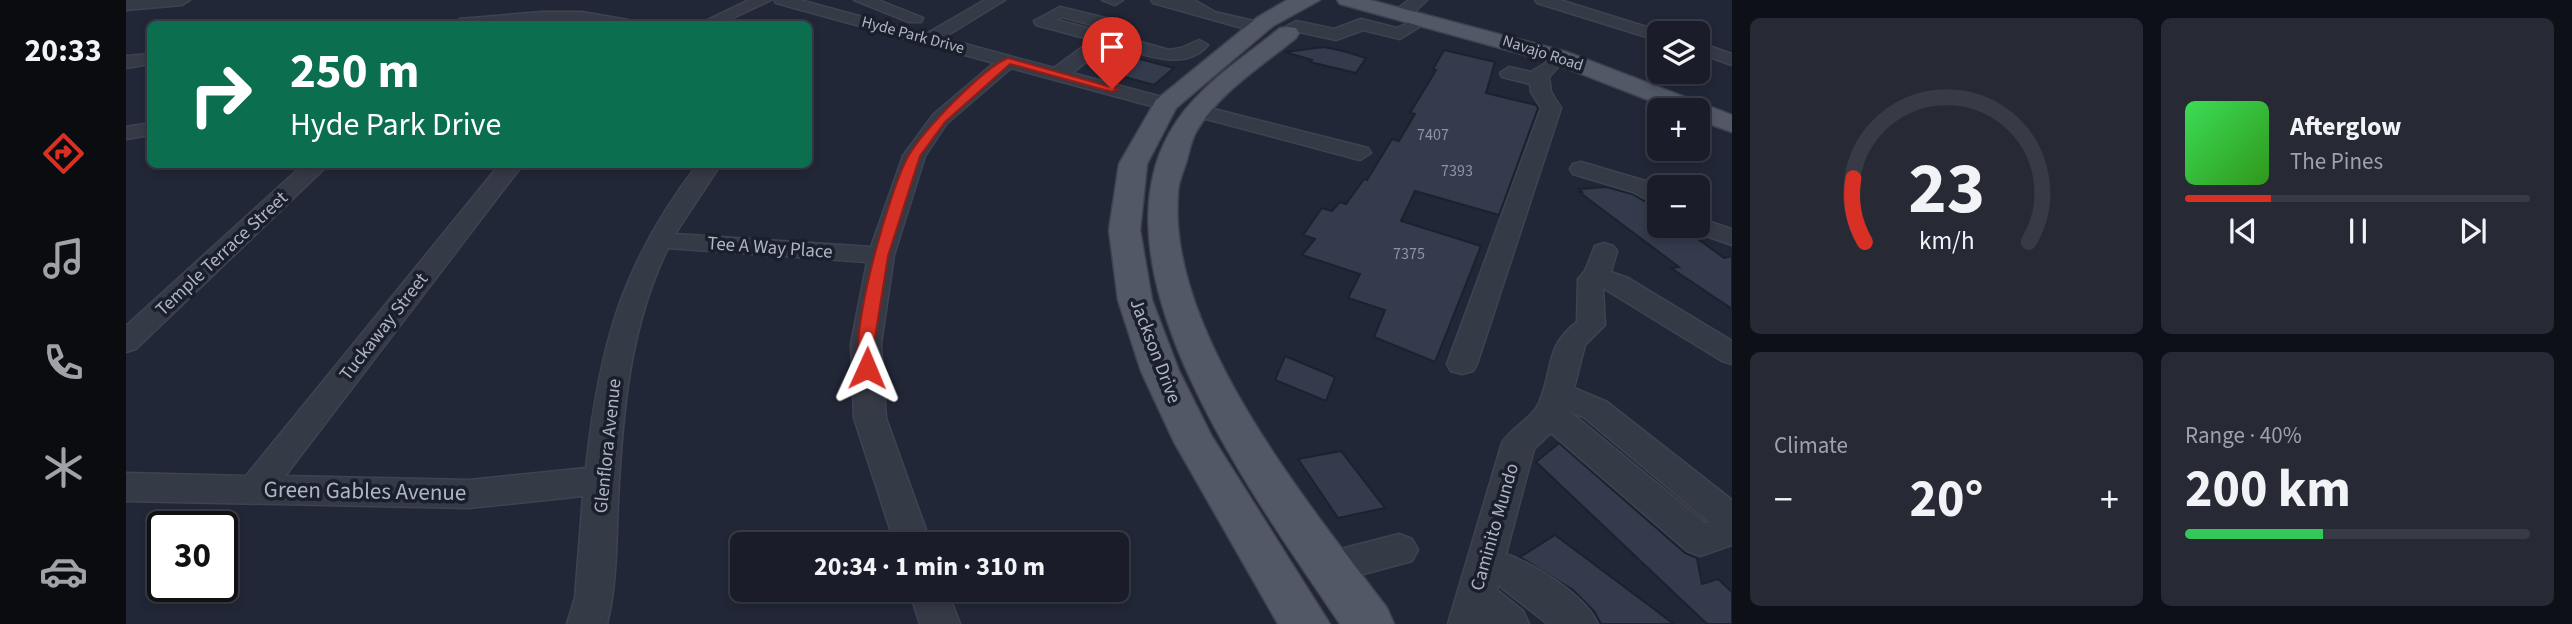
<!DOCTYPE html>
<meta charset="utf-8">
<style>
:root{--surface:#1a1d29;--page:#272a35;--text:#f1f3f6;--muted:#9fa2a8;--line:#383b46;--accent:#d93025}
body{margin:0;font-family:"Source Sans 3",sans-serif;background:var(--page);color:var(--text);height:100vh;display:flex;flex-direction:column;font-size:26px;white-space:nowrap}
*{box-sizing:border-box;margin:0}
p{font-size:23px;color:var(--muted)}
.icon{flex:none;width:38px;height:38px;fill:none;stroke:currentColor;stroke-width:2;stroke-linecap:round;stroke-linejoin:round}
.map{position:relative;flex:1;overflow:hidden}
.panel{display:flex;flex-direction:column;gap:18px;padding:18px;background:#0e1017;width:840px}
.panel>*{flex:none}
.guide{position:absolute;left:21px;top:21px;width:665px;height:147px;border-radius:10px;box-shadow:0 4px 10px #0003,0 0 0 2px var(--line);background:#0b6e4f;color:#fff;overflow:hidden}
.tools{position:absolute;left:1521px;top:21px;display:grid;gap:14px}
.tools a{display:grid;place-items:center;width:63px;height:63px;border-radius:10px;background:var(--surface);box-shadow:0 4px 10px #0003,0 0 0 2px var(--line);font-size:35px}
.speed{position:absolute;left:21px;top:511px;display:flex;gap:14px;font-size:35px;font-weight:700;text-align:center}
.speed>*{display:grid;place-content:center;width:91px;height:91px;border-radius:50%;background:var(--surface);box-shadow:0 4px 10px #0003,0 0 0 2px var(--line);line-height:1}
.speed .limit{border:4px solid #111;border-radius:10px;background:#fff;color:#111}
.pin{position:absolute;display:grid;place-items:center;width:60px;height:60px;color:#fff;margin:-72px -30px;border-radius:50% 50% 50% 0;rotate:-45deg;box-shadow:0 0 7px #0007}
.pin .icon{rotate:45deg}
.me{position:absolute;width:77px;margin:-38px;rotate:1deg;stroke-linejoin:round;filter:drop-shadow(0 0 5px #0008)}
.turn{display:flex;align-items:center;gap:24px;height:147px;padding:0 28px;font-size:32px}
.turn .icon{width:91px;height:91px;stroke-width:2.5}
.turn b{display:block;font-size:49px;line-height:60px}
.big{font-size:52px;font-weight:700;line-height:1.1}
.panel .tile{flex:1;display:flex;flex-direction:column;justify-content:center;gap:10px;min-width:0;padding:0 24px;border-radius:10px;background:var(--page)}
.panel .dial{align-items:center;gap:0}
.dial svg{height:182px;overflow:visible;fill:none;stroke:var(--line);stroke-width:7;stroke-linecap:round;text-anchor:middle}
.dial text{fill:var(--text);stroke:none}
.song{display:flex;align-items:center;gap:21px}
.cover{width:84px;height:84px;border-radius:10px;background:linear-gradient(135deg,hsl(130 70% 55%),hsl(110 70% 35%))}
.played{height:7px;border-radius:4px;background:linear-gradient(90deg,var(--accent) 25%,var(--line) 25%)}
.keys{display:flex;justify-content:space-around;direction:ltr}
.heat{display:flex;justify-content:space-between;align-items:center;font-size:38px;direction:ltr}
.charge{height:10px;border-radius:5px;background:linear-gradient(90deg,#34c759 40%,var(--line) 0)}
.panel .tiles{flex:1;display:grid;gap:18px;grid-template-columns:repeat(2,1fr)}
.trip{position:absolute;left:604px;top:532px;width:399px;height:70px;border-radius:10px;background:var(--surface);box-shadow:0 4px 10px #0003,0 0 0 2px var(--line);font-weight:700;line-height:70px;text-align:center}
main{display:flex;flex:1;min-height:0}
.tab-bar{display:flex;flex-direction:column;width:126px;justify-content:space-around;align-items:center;background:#0a0c10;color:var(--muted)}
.tab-bar .icon{width:49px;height:49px}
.tab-bar .on{color:var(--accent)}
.tab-bar b{font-size:32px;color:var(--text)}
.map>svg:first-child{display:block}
</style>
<main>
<nav class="tab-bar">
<b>20:33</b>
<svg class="icon on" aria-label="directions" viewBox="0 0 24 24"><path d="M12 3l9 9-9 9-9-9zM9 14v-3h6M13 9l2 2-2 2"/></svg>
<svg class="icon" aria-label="music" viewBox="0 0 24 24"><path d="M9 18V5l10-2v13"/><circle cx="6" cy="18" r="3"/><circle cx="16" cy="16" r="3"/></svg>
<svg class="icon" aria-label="phone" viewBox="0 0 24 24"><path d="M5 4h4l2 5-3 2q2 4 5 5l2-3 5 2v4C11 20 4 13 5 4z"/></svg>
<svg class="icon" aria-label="climate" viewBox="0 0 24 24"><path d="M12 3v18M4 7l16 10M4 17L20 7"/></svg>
<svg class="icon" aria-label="car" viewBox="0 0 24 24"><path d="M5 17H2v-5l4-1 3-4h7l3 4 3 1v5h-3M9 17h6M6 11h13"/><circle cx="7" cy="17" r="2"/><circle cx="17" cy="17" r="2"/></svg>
</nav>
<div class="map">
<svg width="1606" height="624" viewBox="0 0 1606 624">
<rect width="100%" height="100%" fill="#222737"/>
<g fill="#343b4d" stroke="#1c212e" stroke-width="2">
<polygon points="1198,47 1217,51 1240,58 1230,73 1184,62 1186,60 1159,52"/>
<polygon points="1318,50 1369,62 1360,93 1410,105 1412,108 1373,215 1289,191 1275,221 1355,246 1309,362 1248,337 1259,310 1222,298 1234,274 1176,255 1189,239 1177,235 1196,208 1206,211 1214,202 1220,204 1238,179 1241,180 1266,139 1273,141 1289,114 1284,113 1310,70 1307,69"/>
<polygon points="995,54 1048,68 1028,85 974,70"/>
<polygon points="1480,187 1506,194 1527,206 1533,211 1533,226 1554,226 1598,258 1606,256 1606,309 1545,268 1553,267 1453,192 1456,192 1453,189"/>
<polygon points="1159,356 1209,377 1200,401 1149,380"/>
<polygon points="1433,443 1559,553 1571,558 1576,584 1592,579 1606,592 1606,624 1581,624 1410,462"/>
<polygon points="1215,451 1259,508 1212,518 1172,459"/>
<polygon points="1429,535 1548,624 1475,624 1468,611 1447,590 1394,557"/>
</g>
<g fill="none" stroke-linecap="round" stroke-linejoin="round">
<defs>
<g id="minor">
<polygon points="0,0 64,0 56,5 0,10"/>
<polygon points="623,0 645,0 594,24 573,24"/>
<path d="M648,0H674L800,34L859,0H879L817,38L928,68L966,40L910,25L908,21L934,7L1000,23L1003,27L993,36L1043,50L1055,48L1073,40L1082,45C1058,74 1012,52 982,44L946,73L1047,100L1050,104L1047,108L1040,110L885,68L821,123L799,156L768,255L755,344L760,418L805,544H769L728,418L725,344L741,262L542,248C503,327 496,418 492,502C490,543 491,584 481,624H441L449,598L457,496L343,508L0,501V473L120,476L374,164H397L159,476L343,480L460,468C473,346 496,263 572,164H595L549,234L745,247L777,156L807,115L868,63L650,3ZM936,17L981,29L977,32L931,20Z"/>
<polygon points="728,0 752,0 797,18 795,22 783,22"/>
<polygon points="976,0 997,0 989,5"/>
<polygon points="1025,0 1068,0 1089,12 1140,24 1143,28 1134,33 1027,3"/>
<polygon points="1283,0 1301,0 1282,18 1270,18 1270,10"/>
<polygon points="1409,0 1434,0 1540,33 1533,33 1533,40 1527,39 1411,3"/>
<polygon points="415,12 456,12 502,20 504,24 436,21 326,24 334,19"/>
<polygon points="1235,19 1271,28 1284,22 1293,27 1274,39 1237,30 1210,40 1164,30 1161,26 1170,21 1208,29"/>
<polygon points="1572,42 1606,54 1606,65 1572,53"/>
<polygon points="24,54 24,64 0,68 0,56"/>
<polygon points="1423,61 1432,67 1423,77 1425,92 1435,108 1351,364 1347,371 1336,374 1325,371 1321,364 1415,108 1405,92 1404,84 1376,77 1374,73 1383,67 1405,72"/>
<polygon points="1072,105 1242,148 1245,153 1234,160 1065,115 1062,111"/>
<polygon points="24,123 24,135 0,139 0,127"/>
<polygon points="1455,162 1523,182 1533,188 1533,206 1507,192 1447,174 1444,169 1447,164"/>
<polygon points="178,164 203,164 10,349 0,352 0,326"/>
<polygon points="1572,218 1606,229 1606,245 1563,230 1560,226 1572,226"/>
<path d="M1478,243L1487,246L1491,251L1485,272L1502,278L1606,341V364L1596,361L1477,288L1479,325L1459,345L1448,388L1481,402L1606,500V545L1574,556L1561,551L1425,433L1408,449L1380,554C1410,565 1459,595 1472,624H1422L1372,585L1371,590L1397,611L1403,624H1322L1376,443C1385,427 1406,419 1413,403C1428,369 1418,347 1451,322L1452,279L1459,271L1469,246ZM1443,411L1459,418L1583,522L1579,523Z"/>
<polygon points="1273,534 1286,539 1292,550 1286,561 1204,583 1191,579 1185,567 1191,555"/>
<polygon points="783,590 821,590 834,624 794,624"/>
</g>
<g id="major">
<polygon points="1161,0 1194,0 1147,26 1050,108 1021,164 1014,230 1026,300 1053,371 1085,435 1204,624 1152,624 1048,442 1015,371 992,300 983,230 993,164 1030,100 1132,17"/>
<polygon points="1211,0 1244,0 1441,52 1606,115 1606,132 1572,120 1572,110 1548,110 1425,62 1214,4"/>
<path d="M1162,27L1170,28L1173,33L1170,38C1136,66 1092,93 1070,132C1065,141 1063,153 1060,163C1057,172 1052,183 1052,193C1040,331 1182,503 1261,608L1268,624H1214C1136,507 963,278 1043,134C1068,88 1115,60 1154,28Z"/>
</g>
</defs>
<use href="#minor" stroke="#3e4351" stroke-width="3"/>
<use href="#major" stroke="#3e4351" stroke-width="3"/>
<use href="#minor" fill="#353a47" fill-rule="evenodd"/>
<use href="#major" fill="#535867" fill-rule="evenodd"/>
</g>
<path fill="#d93025" stroke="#8d1f18" stroke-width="2" d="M882,58L992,89L986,92L884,64L819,122L794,156L762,256L748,344L747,373H735C719,343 765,185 783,155C798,130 857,68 882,58Z"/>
<g text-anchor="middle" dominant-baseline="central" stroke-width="7" stroke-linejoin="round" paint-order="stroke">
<g font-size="16" fill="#afb4c4" stroke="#1a1f2c">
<text transform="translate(787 35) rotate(15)">Hyde Park Drive</text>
<text transform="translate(1417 53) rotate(18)">Navajo Road</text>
</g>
<g font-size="16" fill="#8e94a4">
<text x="1307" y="135">7407</text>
<text x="1331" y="171">7393</text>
<text x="1283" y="254">7375</text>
</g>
<g font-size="19" fill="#afb4c4" stroke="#1a1f2c">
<text transform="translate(644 248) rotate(4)">Tee A Way Place</text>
<text transform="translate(96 254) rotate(-43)">Temple Terrace Street</text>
<text transform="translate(258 327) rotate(-52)">Tuckaway Street</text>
<text transform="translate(1029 351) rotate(69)">Jackson Drive</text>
<text transform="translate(482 446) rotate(-84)">Glenflora Avenue</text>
<text transform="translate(1369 527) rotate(-74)">Caminito Mundo</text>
</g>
<g font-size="23" fill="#afb4c4" stroke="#1a1f2c">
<text transform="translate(239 491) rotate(1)">Green Gables Avenue</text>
</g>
</g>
</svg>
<div class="tools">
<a><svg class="icon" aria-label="layers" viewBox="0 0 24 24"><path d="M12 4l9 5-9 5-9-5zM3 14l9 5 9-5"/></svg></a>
<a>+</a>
<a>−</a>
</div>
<div class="speed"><div class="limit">30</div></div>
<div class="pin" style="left:986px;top:89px;background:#d93025"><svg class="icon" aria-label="arrive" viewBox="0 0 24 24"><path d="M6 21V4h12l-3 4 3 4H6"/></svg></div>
<svg class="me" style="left:741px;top:368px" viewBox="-20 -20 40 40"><path d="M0-17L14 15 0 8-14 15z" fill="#d93025" stroke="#fff" stroke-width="4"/></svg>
<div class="trip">20:34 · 1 min · 310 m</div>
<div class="guide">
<div class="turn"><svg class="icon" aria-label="right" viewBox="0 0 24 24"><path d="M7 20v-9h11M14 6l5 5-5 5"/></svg><div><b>250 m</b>Hyde Park Drive</div></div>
</div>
</div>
<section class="panel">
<div class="tiles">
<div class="tile dial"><svg viewBox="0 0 100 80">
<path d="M14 69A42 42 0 1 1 86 69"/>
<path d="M14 69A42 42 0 0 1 9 41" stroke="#d93025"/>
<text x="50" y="56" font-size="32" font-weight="700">23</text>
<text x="50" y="72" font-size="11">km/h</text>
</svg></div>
<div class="tile">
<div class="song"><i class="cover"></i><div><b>Afterglow</b><p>The Pines</p></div></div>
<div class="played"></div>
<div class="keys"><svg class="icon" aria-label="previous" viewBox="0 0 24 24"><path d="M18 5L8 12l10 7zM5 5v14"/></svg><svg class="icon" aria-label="pause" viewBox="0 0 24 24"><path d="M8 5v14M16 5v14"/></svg><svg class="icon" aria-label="next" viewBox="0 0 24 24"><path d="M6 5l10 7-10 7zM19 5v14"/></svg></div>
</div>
<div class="tile"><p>Climate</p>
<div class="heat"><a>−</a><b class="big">20°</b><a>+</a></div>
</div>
<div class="tile"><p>Range · 40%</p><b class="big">200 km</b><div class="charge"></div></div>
</div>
</section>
</main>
